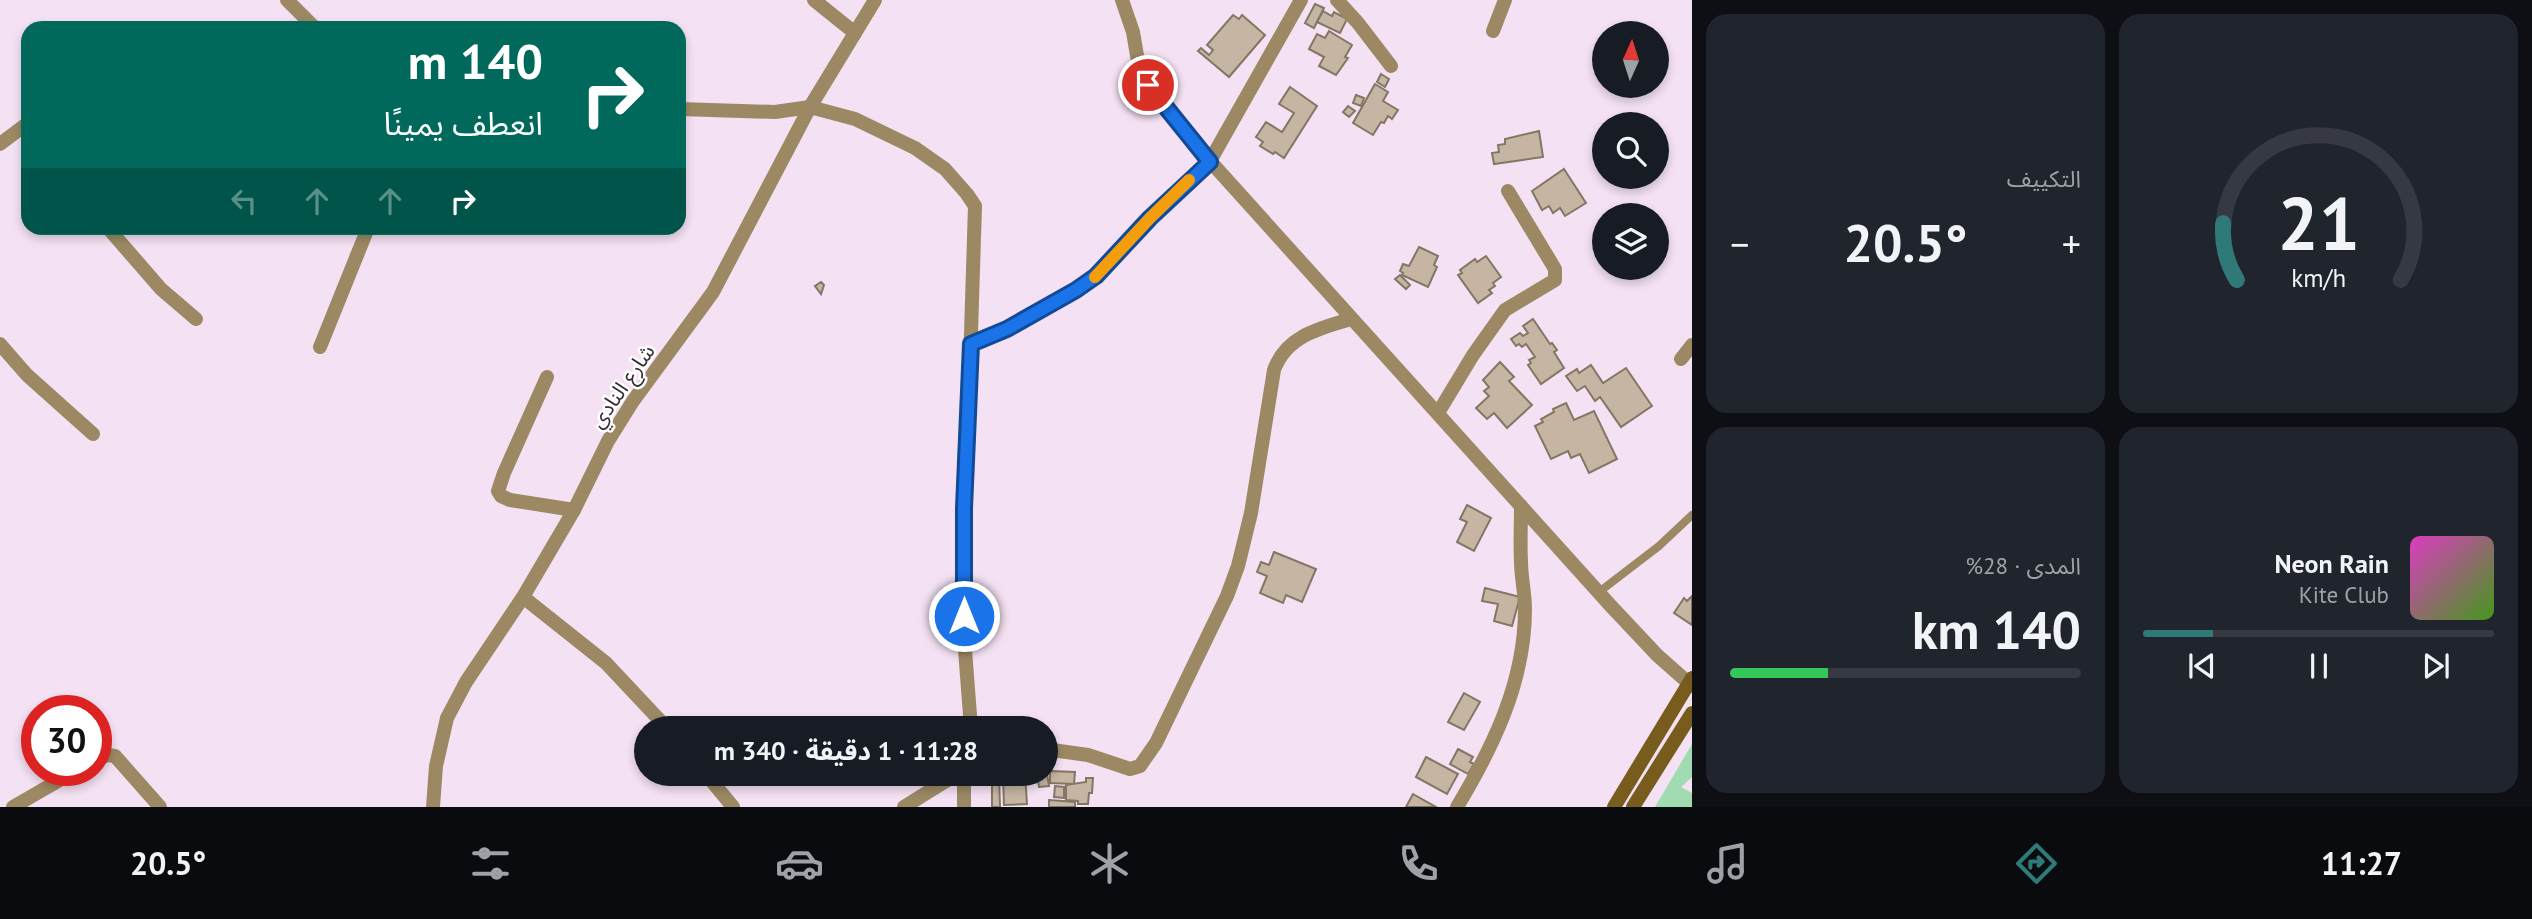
<!DOCTYPE html>
<html lang="ar">
<meta charset="utf-8">
<style>
:root{--surface:#171b24;--page:#20242c;--text:#f1f3f6;--muted:#9ea1a6;--line:#363941;--accent:#307979}
body{margin:0;font-family:"PT Sans","Noto Sans Arabic",sans-serif;background:var(--page);color:var(--text);direction:rtl;height:100vh;display:flex;flex-direction:column;font-size:26px;white-space:nowrap}
*{box-sizing:border-box;margin:0}
p{font-size:23px;color:var(--muted)}
.icon{flex:none;width:38px;height:38px;fill:none;stroke:currentColor;stroke-width:2;stroke-linecap:round;stroke-linejoin:round}
.map{position:relative;flex:1;overflow:hidden;direction:ltr}
.drawer{display:flex;flex-direction:column;gap:14px;padding:14px;background:#0d0f14;width:840px}
.drawer>*{flex:none}
.top-card{position:absolute;left:21px;top:21px;width:665px;height:214px;border-radius:21px;box-shadow:0 4px 10px #0003;direction:rtl;background:#00695c;color:#fff;overflow:hidden}
.needle{width:46px;rotate:3deg}
.fabs{position:absolute;left:1592px;top:21px;display:grid;gap:14px}
.fabs a{display:grid;place-items:center;width:77px;height:77px;border-radius:50%;background:var(--surface);box-shadow:0 4px 10px #0003;font-size:35px}
.speed{position:absolute;left:21px;top:695px;display:flex;gap:14px;font-size:35px;font-weight:700;text-align:center}
.speed>*{display:grid;place-content:center;width:91px;height:91px;border-radius:50%;background:var(--surface);box-shadow:0 4px 10px #0003;line-height:1}
.speed .limit{border:10px solid #d22;background:#fff;color:#111}
.pin{position:absolute;display:grid;place-items:center;width:60px;height:60px;color:#fff;margin:-30px;border:4px solid #fff;border-radius:50%;box-shadow:0 2px 7px #0007}
.me{position:absolute;width:77px;margin:-38px;rotate:0deg;stroke-linejoin:round;filter:drop-shadow(0 0 5px #0008)}
.turn{display:flex;align-items:center;gap:24px;height:147px;padding:0 28px;font-size:32px}
.turn .icon{width:91px;height:91px;stroke-width:2.5}
.turn b{display:block;font-size:49px;line-height:60px}
.lanes{display:flex;align-items:center;height:66px;padding:0 28px;background:#0003;justify-content:center;gap:35px;direction:ltr}
.lanes .off{opacity:.35}
.big{font-size:52px;font-weight:700;line-height:1.1}
.drawer .card{flex:1;display:flex;flex-direction:column;justify-content:center;gap:10px;min-width:0;padding:0 24px;border-radius:21px;background:var(--page)}
.drawer .dial{align-items:center;gap:0}
.dial svg{height:182px;overflow:visible;fill:none;stroke:var(--line);stroke-width:7;stroke-linecap:round;text-anchor:middle}
.dial text{fill:var(--text);stroke:none}
.song{display:flex;align-items:center;gap:21px}
.cover{width:84px;height:84px;border-radius:10px;background:linear-gradient(135deg,hsl(310 70% 55%),hsl(100 70% 35%))}
.played{height:7px;border-radius:4px;background:linear-gradient(90deg,var(--accent) 20%,var(--line) 20%)}
.keys{display:flex;justify-content:space-around;direction:ltr}
.heat{display:flex;justify-content:space-between;align-items:center;font-size:38px;direction:ltr}
.charge{height:10px;border-radius:5px;background:linear-gradient(90deg,#34c759 28%,var(--line) 0)}
.drawer .tiles{flex:1;display:grid;gap:14px;grid-template-columns:repeat(2,1fr)}
.trip{position:absolute;left:634px;top:716px;width:424px;height:70px;border-radius:35px;background:var(--surface);box-shadow:0 4px 10px #0003;font-weight:700;line-height:70px;text-align:center;direction:rtl}
.tab-bar{display:flex;height:112px;justify-content:space-around;align-items:center;background:#090b0e;color:var(--muted)}
.tab-bar .icon{width:49px;height:49px}
.tab-bar .on{color:var(--accent)}
.tab-bar b{font-size:32px;color:var(--text)}
main{display:flex;flex:1;min-height:0}
.map>svg:first-child{display:block}
</style>
<main>
<section class="drawer">
<div class="tiles">
<div class="card dial"><svg viewBox="0 0 100 80">
<path d="M14 69A42 42 0 1 1 86 69"/>
<path d="M14 69A42 42 0 0 1 8 44" stroke="#307979"/>
<text x="50" y="56" font-size="32" font-weight="700">21</text>
<text x="50" y="72" font-size="11">km/h</text>
</svg></div>
<div class="card"><p>التكييف</p>
<div class="heat"><a>−</a><b class="big">20.5°</b><a>+</a></div>
</div>
<div class="card">
<div class="song"><i class="cover"></i><div><b>Neon Rain</b><p>Kite Club</p></div></div>
<div class="played"></div>
<div class="keys"><svg class="icon" aria-label="previous" viewBox="0 0 24 24"><path d="M18 5L8 12l10 7zM5 5v14"/></svg><svg class="icon" aria-label="pause" viewBox="0 0 24 24"><path d="M8 5v14M16 5v14"/></svg><svg class="icon" aria-label="next" viewBox="0 0 24 24"><path d="M6 5l10 7-10 7zM19 5v14"/></svg></div>
</div>
<div class="card"><p>المدى · 28%</p><b class="big">140 km</b><div class="charge"></div></div>
</div>
</section>
<div class="map">
<svg width="1692" height="807" viewBox="0 0 1692 807">
<rect width="100%" height="100%" fill="#f4e1f3"/>
<polygon fill="#a1dbb1" points="1692,744 1692,777 1681,787 1692,793 1692,807 1655,807"/>
<g fill="#c5b5a2" stroke="#847664" stroke-width="2">
<polygon points="1315,4 1324,8 1314,28 1305,23"/>
<polygon points="1323,11 1332,16 1334,12 1347,19 1340,33 1317,22"/>
<polygon points="1233,15 1239,19 1242,15 1265,35 1229,77 1198,51 1201,48 1209,55 1213,50 1207,45"/>
<polygon points="1329,31 1352,45 1345,57 1348,58 1336,75 1319,66 1324,57 1309,49 1317,34 1325,38"/>
<polygon points="1381,74 1389,79 1385,87 1377,82"/>
<polygon points="1375,84 1388,92 1383,101 1398,110 1392,119 1388,116 1384,123 1381,122 1373,135 1353,123"/>
<polygon points="1290,87 1317,106 1284,158 1275,152 1273,154 1260,146 1263,142 1256,137 1266,122 1282,132 1294,113 1279,104"/>
<polygon points="1356,95 1364,98 1361,106 1353,103"/>
<polygon points="1348,106 1355,111 1349,117 1343,112"/>
<polygon points="1539,131 1543,157 1494,164 1492,153 1499,152 1498,145 1505,144 1505,139"/>
<polygon points="1564,169 1586,203 1565,216 1560,208 1553,213 1549,206 1542,210 1532,191"/>
<polygon points="1419,247 1438,256 1434,265 1437,267 1428,287 1402,275 1403,273 1400,271 1403,264 1409,266"/>
<polygon points="1486,256 1501,277 1493,283 1495,286 1489,290 1492,293 1478,303 1458,275 1462,273 1460,270 1475,259 1477,262"/>
<polygon points="1400,275 1410,285 1406,289 1395,279"/>
<polygon points="821,282 824,285 821,294 815,286"/>
<polygon points="1533,319 1550,344 1552,343 1557,350 1554,352 1564,368 1541,384 1528,365 1531,363 1529,360 1535,357 1526,344 1522,347 1519,344 1516,346 1511,339 1520,333 1523,336 1528,333 1523,326"/>
<polygon points="1500,362 1514,377 1509,381 1532,405 1507,428 1494,413 1487,419 1476,408 1489,396 1484,391 1489,387 1483,380"/>
<polygon points="1591,365 1603,383 1626,368 1652,406 1621,427 1600,397 1595,401 1585,386 1577,391 1566,376 1577,369 1579,373"/>
<polygon points="1566,403 1574,420 1594,411 1617,459 1589,473 1580,454 1571,458 1568,451 1551,459 1535,426 1543,422 1541,419 1554,412 1553,409"/>
<polygon points="1467,505 1491,518 1474,551 1457,542 1467,522 1460,519"/>
<polygon points="1274,552 1316,569 1302,602 1286,595 1283,603 1260,593 1267,576 1257,572 1261,562 1269,565"/>
<polygon points="1485,588 1520,597 1512,626 1494,621 1498,604 1482,601"/>
<polygon points="1692,596 1692,625 1674,613 1684,598 1687,601"/>
<polygon points="1464,693 1480,702 1464,730 1448,722"/>
<polygon points="1458,749 1473,757 1470,762 1474,764 1468,774 1450,764"/>
<polygon points="1426,757 1458,774 1447,794 1416,777"/>
<polygon points="1046,768 1049,786 1039,787 1037,774 1045,774"/>
<polygon points="1050,771 1075,772 1074,784 1050,783"/>
<polygon points="1025,774 1027,804 1004,805 1003,775"/>
<polygon points="992,775 999,775 1000,807 992,807"/>
<polygon points="1086,778 1093,778 1092,793 1089,793 1088,804 1078,804 1078,801 1066,800 1066,785 1086,782"/>
<polygon points="1055,786 1064,787 1064,798 1054,797"/>
<polygon points="1413,794 1436,807 1406,807"/>
<polygon points="1049,800 1075,802 1075,807 1049,807"/>
</g>
<g fill="none" stroke-linecap="round" stroke-linejoin="round">
<polyline stroke="#9c8964" stroke-width="8" points="1599,592 1659,546 1692,515"/>
<g stroke="#9c8964" stroke-width="14">
<polyline points="287,0 315,28"/>
<polyline points="814,0 855,33"/>
<polyline points="1301,0 1210,161 1610,605 1657,655 1692,686"/>
<polyline points="1337,0 1358,23 1391,66"/>
<polyline points="1493,31 1505,0"/>
<polyline points="679,109 775,112 810,107 855,119 915,148 945,169 967,194 975,206 964,555 965,650 971,728"/>
<polyline points="0,144 28,123"/>
<polyline points="108,228 161,289 196,319"/>
<polyline points="0,344 27,375 93,434"/>
<polyline points="971,344 1007,329 1076,290 1096,276 1150,218 1210,161 1140,73 1133,32 1122,0"/>
<polyline points="320,347 368,228"/>
<polyline points="1681,359 1692,345"/>
<polyline points="547,377 504,473 498,491 501,496 510,500 574,510"/>
<polyline points="1438,413 1473,355 1505,310 1555,280 1555,269 1508,191"/>
<polyline points="523,597 606,663 667,728"/>
<path d="M1045,749L1088,755L1130,769L1140,766L1156,743L1227,596L1238,566L1251,513L1274,370C1286,336 1320,328 1351,319"/>
<polyline points="96,759 108,755 115,756 160,807"/>
<polyline points="706,774 733,807"/>
<polyline points="13,807 77,770"/>
<polyline points="433,807 436,766 447,718 466,682 523,597 574,510 608,441 633,401 713,292 810,107 875,0"/>
<polyline points="904,807 957,774"/>
<polyline points="964,807 964,774"/>
<path d="M1457,807C1493,747 1525,682 1525,609C1525,593 1521,577 1521,561C1520,543 1521,524 1521,506"/>
</g>
<g stroke="#785c1d" stroke-width="14">
<polyline points="1614,807 1692,678"/>
<polyline points="1633,807 1692,713"/>
</g>
</g>
<g fill="none" stroke-linecap="round" stroke-linejoin="round">
<defs>
<polyline id="route" points="964,616 964,508 971,344 1007,329 1076,290 1096,276 1150,218 1210,162 1148,85"/>
</defs>
<use href="#route" stroke="#114b97" stroke-width="18"/>
<use href="#route" stroke="#1a73e8" stroke-width="12"/>
<polyline stroke="#f59e0b" stroke-width="12" points="1095,277 1150,218 1189,180"/>
</g>
<g text-anchor="middle" dominant-baseline="central" stroke-width="5" stroke-linejoin="round" paint-order="stroke">
<g font-size="21" fill="#352d34" stroke="#fff">
<text transform="translate(622 386) rotate(-55)">شارع النادي</text>
</g>
</g>
</svg>
<div class="fabs">
<a><svg class="needle" viewBox="-14 -14 28 28"><path d="M0-13l5 13h-10z" fill="#e53935"/><path d="M0 13l5-13h-10z" fill="#9ea1a6"/></svg></a>
<a><svg class="icon" aria-label="search" viewBox="0 0 24 24"><circle cx="10" cy="10" r="6"/><path d="M15 15l6 6"/></svg></a>
<a><svg class="icon" aria-label="layers" viewBox="0 0 24 24"><path d="M12 4l9 5-9 5-9-5zM3 14l9 5 9-5"/></svg></a>
</div>
<div class="speed"><div class="limit">30</div></div>
<div class="pin" style="left:1148px;top:85px;background:#d93025"><svg class="icon" aria-label="arrive" viewBox="0 0 24 24"><path d="M6 21V4h12l-3 4 3 4H6"/></svg></div>
<svg class="me" style="left:964px;top:616px" viewBox="-20 -20 40 40"><circle r="17" fill="#1a73e8" stroke="#fff" stroke-width="3"/><path d="M0-11L8 9 0 5-8 9z" fill="#fff"/></svg>
<div class="trip">11:28 · 1 دقيقة · 340 m</div>
<div class="top-card">
<div class="turn"><svg class="icon" aria-label="right" viewBox="0 0 24 24"><path d="M7 20v-9h11M14 6l5 5-5 5"/></svg><div><b>140 m</b>انعطف يمينًا</div></div>
<div class="lanes"><svg class="icon off" aria-label="left" viewBox="0 0 24 24"><path d="M17 20v-9H6M10 6l-5 5 5 5"/></svg><svg class="icon off" aria-label="ahead" viewBox="0 0 24 24"><path d="M12 20V5M6 11l6-6 6 6"/></svg><svg class="icon off" aria-label="ahead" viewBox="0 0 24 24"><path d="M12 20V5M6 11l6-6 6 6"/></svg><svg class="icon" aria-label="right" viewBox="0 0 24 24"><path d="M7 20v-9h11M14 6l5 5-5 5"/></svg></div>
</div>
</div>
</main>
<nav class="tab-bar">
<b>11:27</b>
<svg class="icon on" aria-label="directions" viewBox="0 0 24 24"><path d="M12 3l9 9-9 9-9-9zM9 14v-3h6M13 9l2 2-2 2"/></svg>
<svg class="icon" aria-label="music" viewBox="0 0 24 24"><path d="M9 18V5l10-2v13"/><circle cx="6" cy="18" r="3"/><circle cx="16" cy="16" r="3"/></svg>
<svg class="icon" aria-label="phone" viewBox="0 0 24 24"><path d="M5 4h4l2 5-3 2q2 4 5 5l2-3 5 2v4C11 20 4 13 5 4z"/></svg>
<svg class="icon" aria-label="climate" viewBox="0 0 24 24"><path d="M12 3v18M4 7l16 10M4 17L20 7"/></svg>
<svg class="icon" aria-label="car" viewBox="0 0 24 24"><path d="M5 17H2v-5l4-1 3-4h7l3 4 3 1v5h-3M9 17h6M6 11h13"/><circle cx="7" cy="17" r="2"/><circle cx="17" cy="17" r="2"/></svg>
<svg class="icon" aria-label="filters" viewBox="0 0 24 24"><path d="M4 7h16M4 17h16"/><circle cx="9" cy="7" r="2"/><circle cx="15" cy="17" r="2"/></svg>
<b>20.5°</b>
</nav>
